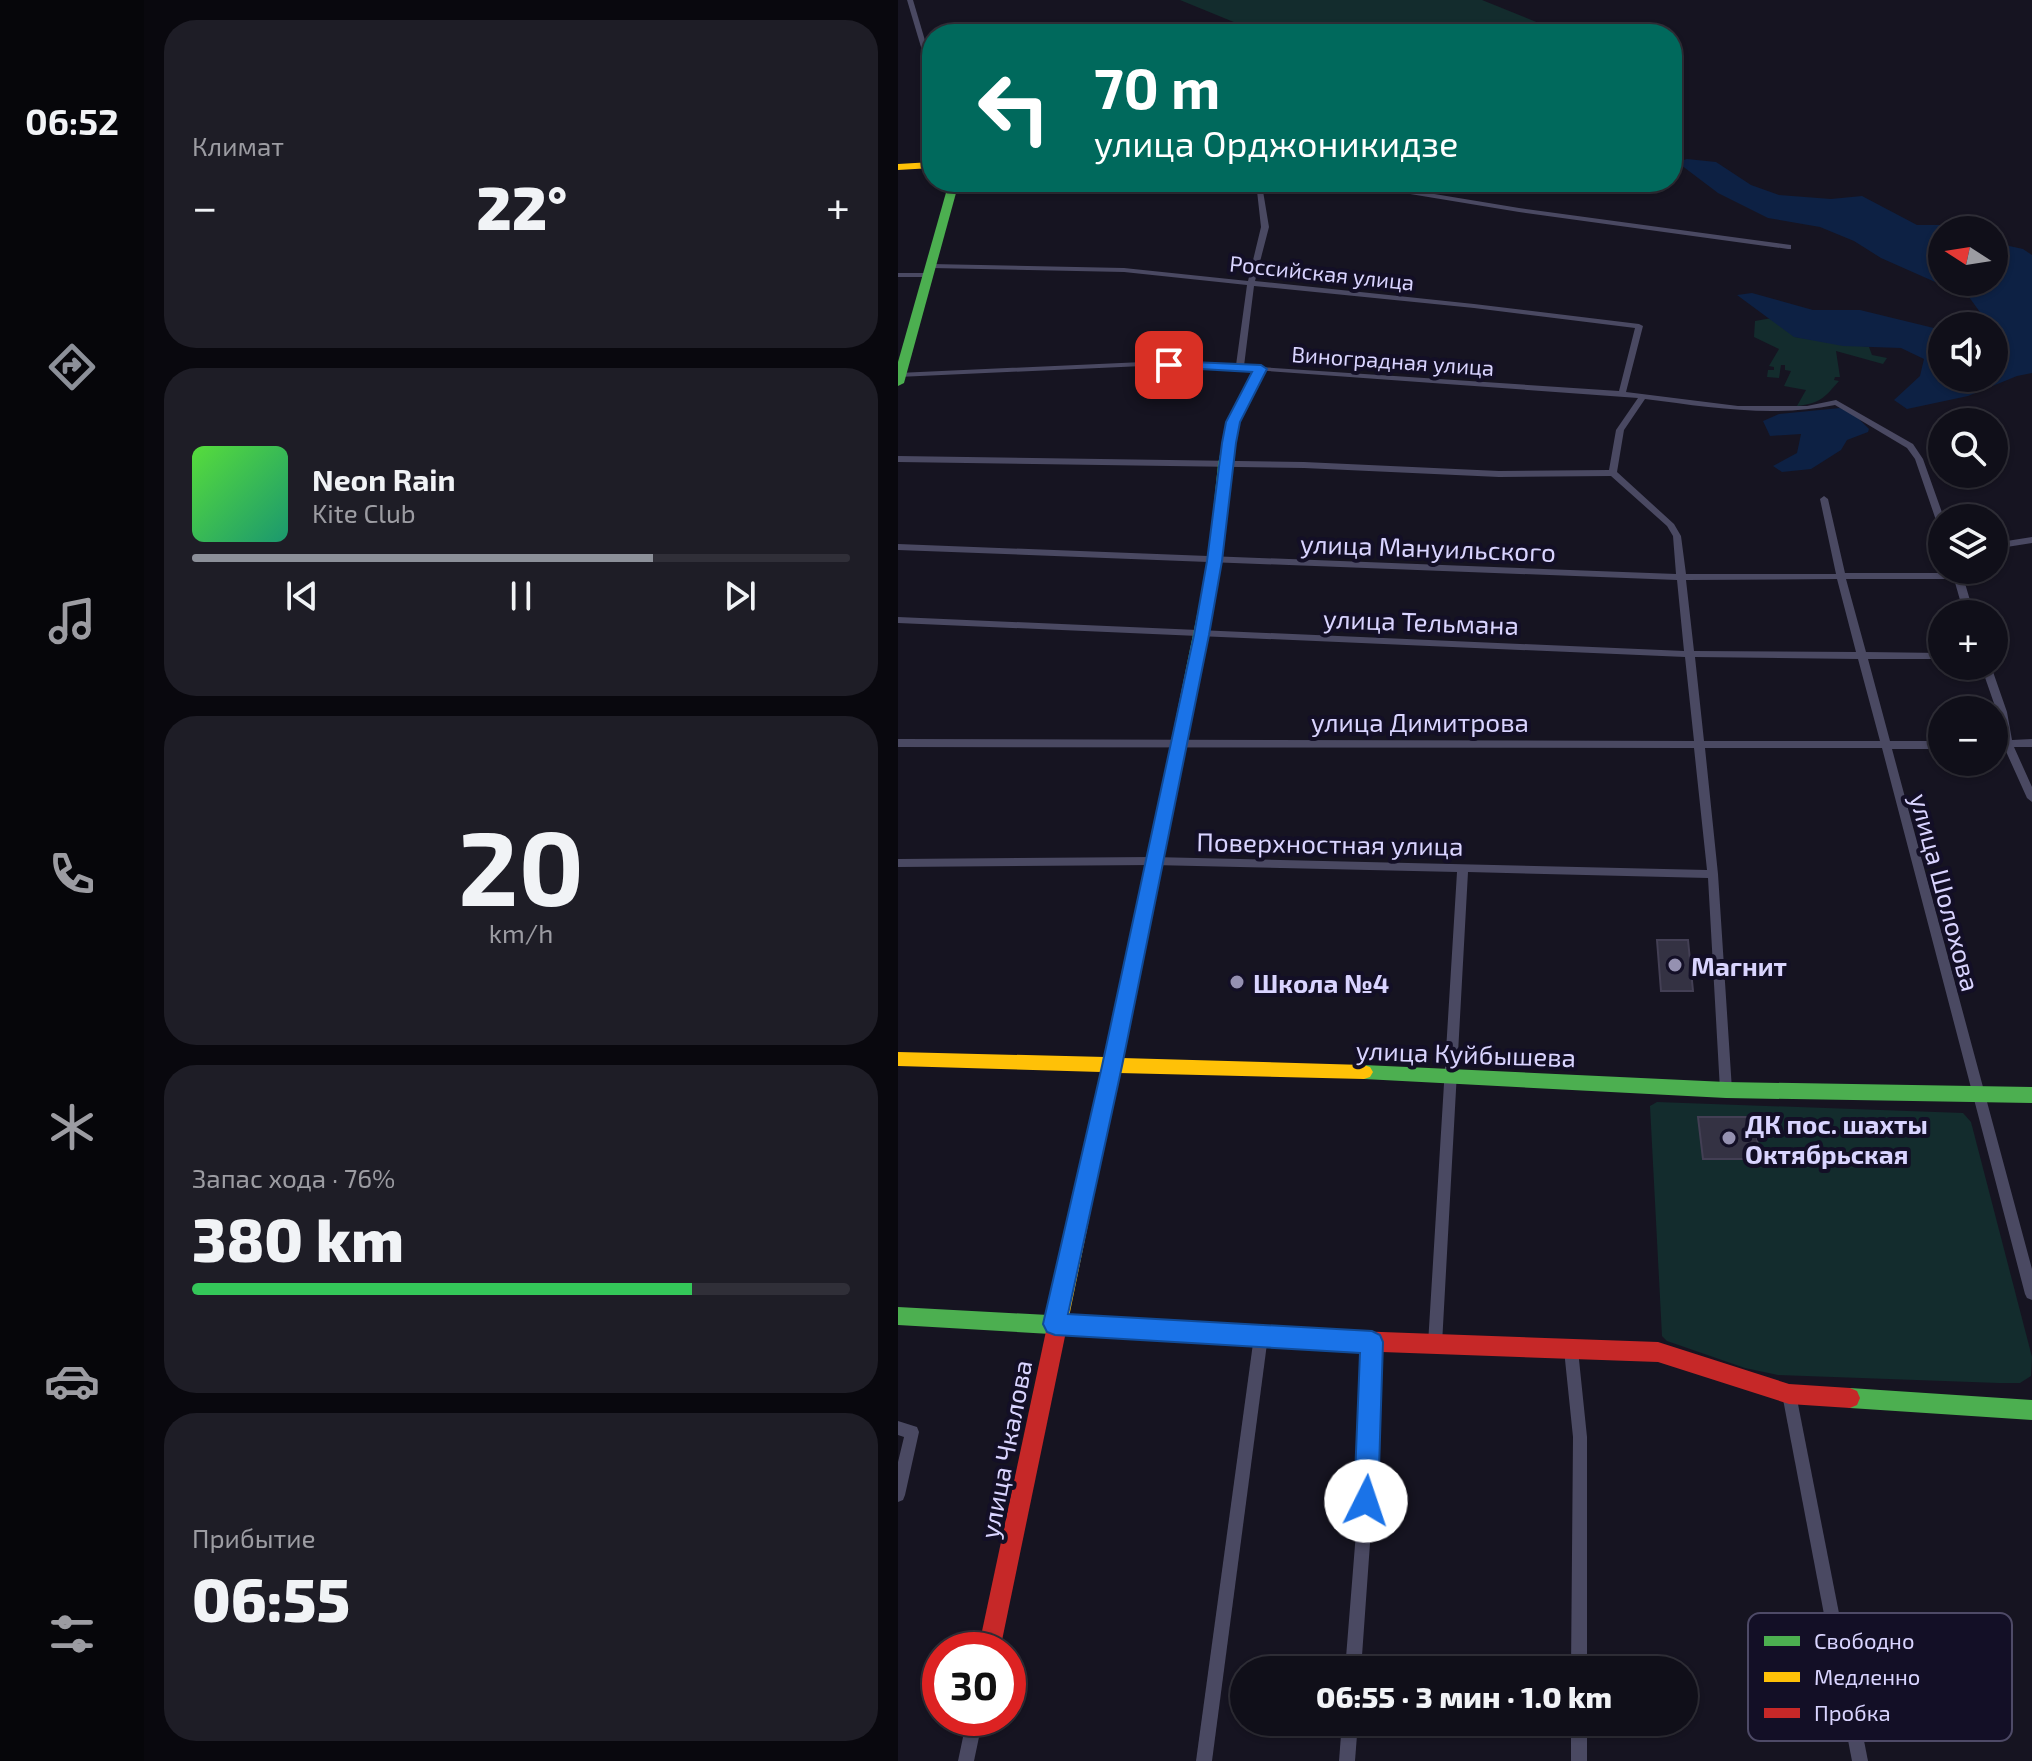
<!DOCTYPE html>
<html lang="ru">
<meta charset="utf-8">
<style>
:root{--surface:#100f19;--page:#1e1d26;--text:#f1f3f6;--muted:#9c9ca2;--line:#302f38;--accent:#8c9099}
body{margin:0;font-family:"Exo 2",sans-serif;background:var(--page);color:var(--text);height:100vh;display:flex;flex-direction:column;font-size:30px;white-space:nowrap}
*{box-sizing:border-box;margin:0}
p{font-size:26px;color:var(--muted)}
.icon{flex:none;width:44px;height:44px;fill:none;stroke:currentColor;stroke-width:2;stroke-linecap:round;stroke-linejoin:round}
.map{position:relative;flex:1;overflow:hidden}
.side{display:flex;flex-direction:column;gap:20px;padding:20px;background:#09080e;width:754px}
.side>*{flex:none}
.banner{position:absolute;left:24px;top:24px;width:760px;height:168px;border-radius:32px;box-shadow:0 2px 6px #0004,0 0 0 2px var(--line);background:#00695c;color:#fff;overflow:hidden}
.needle{width:52px;rotate:282deg}
.fabs{position:absolute;left:1030px;top:216px;display:grid;gap:16px}
.fabs a{display:grid;place-items:center;width:80px;height:80px;border-radius:50%;background:var(--surface);box-shadow:0 2px 6px #0004,0 0 0 2px var(--line);font-size:40px}
.speed{position:absolute;left:24px;top:1632px;display:flex;gap:16px;font-size:40px;font-weight:700;text-align:center}
.speed>*{display:grid;place-content:center;width:104px;height:104px;border-radius:50%;background:var(--surface);box-shadow:0 2px 6px #0004,0 0 0 2px var(--line);line-height:1}
.speed .limit{border:12px solid #d22;background:#fff;color:#111}
.pin{position:absolute;display:grid;place-items:center;width:68px;height:68px;color:#fff;margin:-34px;border-radius:16px;box-shadow:0 4px 12px #0006}
.me{position:absolute;width:88px;margin:-44px;rotate:4deg;stroke-linejoin:round;filter:drop-shadow(0 0 6px #0008)}
.turn{display:flex;align-items:center;gap:28px;height:168px;padding:0 40px;font-size:36px}
.turn .icon{width:104px;height:104px;stroke-width:2.5}
.turn b{display:block;font-size:56px;line-height:68px}
.big{font-size:60px;font-weight:800;line-height:1.1}
.side .widget{flex:1;display:flex;flex-direction:column;justify-content:center;gap:12px;min-width:0;padding:0 28px;border-radius:32px;background:var(--page)}
.side .dial{align-items:center;gap:0}
.dial b{font-size:104px;line-height:1}
.song{display:flex;align-items:center;gap:24px}
.cover{width:96px;height:96px;border-radius:12px;background:linear-gradient(135deg,hsl(110 70% 55%),hsl(160 70% 35%))}
.played{height:8px;border-radius:4px;background:linear-gradient(90deg,var(--accent) 70%,var(--line) 70%)}
.keys{display:flex;justify-content:space-around;direction:ltr}
.heat{display:flex;justify-content:space-between;align-items:center;font-size:44px;direction:ltr}
.charge{height:12px;border-radius:6px;background:linear-gradient(90deg,#34c759 76%,var(--line) 0)}
.trip{position:absolute;left:332px;top:1656px;width:468px;height:80px;border-radius:40px;background:var(--surface);box-shadow:0 2px 6px #0004,0 0 0 2px var(--line);font-weight:800;line-height:80px;text-align:center}
main{display:flex;flex:1;min-height:0}
.tabs{display:flex;flex-direction:column;width:144px;justify-content:space-around;align-items:center;background:#06060a;color:var(--muted)}
.tabs .icon{width:56px;height:56px}
.tabs .active{color:var(--accent)}
.tabs b{font-size:36px;color:var(--text)}
.map>svg:first-child{display:block}
</style>
<main>
<nav class="tabs">
<b>06:52</b>
<svg class="icon active" aria-label="directions" viewBox="0 0 24 24"><path d="M12 3l9 9-9 9-9-9zM9 14v-3h6M13 9l2 2-2 2"/></svg>
<svg class="icon" aria-label="music" viewBox="0 0 24 24"><path d="M9 18V5l10-2v13"/><circle cx="6" cy="18" r="3"/><circle cx="16" cy="16" r="3"/></svg>
<svg class="icon" aria-label="phone" viewBox="0 0 24 24"><path d="M5 4h4l2 5-3 2q2 4 5 5l2-3 5 2v4C11 20 4 13 5 4z"/></svg>
<svg class="icon" aria-label="climate" viewBox="0 0 24 24"><path d="M12 3v18M4 7l16 10M4 17L20 7"/></svg>
<svg class="icon" aria-label="car" viewBox="0 0 24 24"><path d="M5 17H2v-5l4-1 3-4h7l3 4 3 1v5h-3M9 17h6M6 11h13"/><circle cx="7" cy="17" r="2"/><circle cx="17" cy="17" r="2"/></svg>
<svg class="icon" aria-label="filters" viewBox="0 0 24 24"><path d="M4 7h16M4 17h16"/><circle cx="9" cy="7" r="2"/><circle cx="15" cy="17" r="2"/></svg>
</nav>
<section class="side">
<div class="widget"><p>Климат</p>
<div class="heat"><a>−</a><b class="big">22°</b><a>+</a></div>
</div>
<div class="widget">
<div class="song"><i class="cover"></i><div><b>Neon Rain</b><p>Kite Club</p></div></div>
<div class="played"></div>
<div class="keys"><svg class="icon" aria-label="previous" viewBox="0 0 24 24"><path d="M18 5L8 12l10 7zM5 5v14"/></svg><svg class="icon" aria-label="pause" viewBox="0 0 24 24"><path d="M8 5v14M16 5v14"/></svg><svg class="icon" aria-label="next" viewBox="0 0 24 24"><path d="M6 5l10 7-10 7zM19 5v14"/></svg></div>
</div>
<div class="widget dial"><b>20</b><p>km/h</p></div>
<div class="widget"><p>Запас хода · 76%</p><b class="big">380 km</b><div class="charge"></div></div>
<div class="widget"><p>Прибытие</p><b class="big">06:55</b></div>
</section>
<div class="map">
<svg width="1134" height="1761" viewBox="0 0 1134 1761">
<rect width="100%" height="100%" fill="#161421"/>
<g fill="#132c2d">
<polygon points="282,0 584,0 653,28 645,34 365,34"/>
<path d="M874,318L897,337L971,347L974,355L989,358L985,364L938,351L942,377H937L936,380L941,381C926,398 923,403 899,406L908,390L886,386L893,371L887,370V365H883L881,378L869,377L870,370H876V367L871,366L881,349L856,337L857,321Z"/>
<polygon points="759,1102 1065,1113 1073,1122 1134,1357 1133,1376 1122,1383 1101,1383 880,1375 847,1368 769,1341 764,1336 752,1106"/>
</g>
<g fill="#0d2144">
<polygon points="789,159 818,162 853,185 881,195 933,199 964,196 1019,225 1056,225 1080,220 1091,230 1044,230 1044,282 1096,282 1096,236 1102,244 1125,249 1134,255 1134,373 1119,376 1070,396 1009,409 996,400 1022,376 1026,359 1003,348 945,346 896,337 839,295 854,293 915,310 962,310 1044,330 1044,378 1096,378 1096,326 1092,326 1071,297 983,258 956,241 922,227 870,218 820,193 779,162"/>
<polygon points="942,408 956,414 971,429 970,432 949,440 943,450 913,469 884,472 875,466 899,453 903,434 872,436 865,421 881,414"/>
</g>
<g fill="#343243" stroke="#433f54" stroke-width="2">
<polygon points="759,940 790,940 795,991 763,991"/>
<polygon points="800,1117 856,1117 862,1159 805,1159"/>
</g>
<g fill="none" stroke-linecap="round" stroke-linejoin="round">
<g fill="#4a4962" fill-rule="evenodd">
<polygon points="9,0 15,0 34,64 34,76 31,74"/>
<path d="M358,182H364L365,187L410,183L494,187L621,208L893,245V249H890L621,212L494,191L410,187L365,191L371,227L357,281L576,304L741,324L745,326L728,392L840,406H909L938,400L1015,444L1025,459L1046,518H1044V529L1040,526L1017,459L1009,448L937,405C874,418 810,407 747,399L726,430L719,472L776,524L783,536L788,574H938L922,499L926,496L930,499L947,573H1054L1059,570L1064,573L1076,614H1066L1056,579H948L968,652L1044,653V659H970L992,741H1044V749H994L1134,1269V1300L1129,1298L1127,1294L984,748H807L820,874L834,1090L832,1094L828,1095L824,1094L822,1090L810,878L570,872L544,1344L542,1349L537,1351L532,1349L530,1344L559,872L255,865L0,867V859L255,857L809,870L796,748L0,747V739L796,741L787,657L0,623V617L786,651L779,580L0,550V544L778,574L775,536L769,526L713,476L601,477L406,468L0,462V456L406,462L601,471L711,470L718,430L740,398L370,371L245,366L0,377V373L245,362L338,365L349,285L226,272L33,268L29,266L33,264L226,268L350,281L363,227ZM356,286L576,308L737,328L721,391L346,366ZM939,579L958,652L796,651L788,580ZM797,657L960,659L982,741H806Z"/>
<polygon points="0,273 30,273 34,275 30,277 0,277"/>
<polygon points="1134,537 1134,543 1096,549 1096,543"/>
<polygon points="1083,666 1093,666 1109,712 1114,740 1134,739 1134,747 1116,747 1134,787 1134,802 1129,798 1106,747 1096,748 1096,740 1103,740 1099,712"/>
<polygon points="363,1329 368,1331 370,1336 314,1761 298,1761 356,1336 358,1331"/>
<polygon points="474,1335 479,1337 481,1342 476,1417 479,1445 463,1670 447,1670 465,1445 462,1417 467,1342 469,1337"/>
<polygon points="673,1343 678,1345 680,1350 689,1437 689,1670 673,1670 675,1437 666,1350 668,1345"/>
<polygon points="891,1387 896,1389 898,1394 970,1761 954,1761 884,1394 886,1389"/>
<polygon points="0,1421 19,1427 21,1432 7,1495 5,1500 0,1502 0,1462 6,1437 0,1435"/>
<polygon points="69,1718 85,1718 76,1761 60,1761"/>
<polygon points="444,1722 460,1722 457,1761 441,1761"/>
<rect x="673" y="1722" width="16" height="39"/>
</g>
<g fill="#4caf50" fill-rule="evenodd">
<polygon points="51,182 61,182 6,383 0,386 0,362"/>
<polygon points="363,366 369,369 341,422 332,464 324,561 274,815 266,821 258,815 310,561 320,464 329,422 357,369"/>
<polygon points="466,1065 828,1082 1134,1087 1134,1103 828,1098 466,1079 460,1077 457,1072 460,1067"/>
<polygon points="0,1307 429,1330 436,1333 439,1340 436,1347 429,1350 0,1325"/>
<polygon points="952,1388 1134,1400 1134,1420 952,1408 945,1405 942,1398 945,1391"/>
</g>
<g fill="#ffc107" fill-rule="evenodd">
<polygon points="34,162 34,168 0,170 0,164"/>
<polygon points="266,809 274,815 224,1058 466,1065 472,1067 475,1072 472,1077 466,1079 221,1073 171,1317 168,1324 161,1326 154,1324 151,1317 203,1072 0,1066 0,1052 207,1057 258,815"/>
</g>
<g fill="#c62828" fill-rule="evenodd">
<polygon points="161,1308 168,1310 171,1317 102,1650 80,1650 151,1317 154,1310"/>
<polygon points="429,1330 760,1342 891,1384 952,1388 959,1391 962,1398 959,1405 952,1408 891,1404 760,1362 429,1350 422,1347 419,1340 422,1333"/>
</g>
</g>
<polygon fill="#1a73e8" stroke="#114b97" stroke-width="2" points="271,361 363,365 369,369 342,422 338,443 324,561 311,635 224,1066 170,1314 474,1331 482,1335 485,1342 480,1501 476,1510 468,1513 459,1510 456,1501 462,1353 157,1335 149,1332 145,1324 204,1066 296,635 309,561 324,443 328,422 354,372 267,367 265,365"/>
<g fill="#9591b1" stroke="#130f26" stroke-width="3">
<circle cx="777" cy="965" r="8"/>
<circle cx="339" cy="982" r="8"/>
<circle cx="831" cy="1138" r="8"/>
</g>
<g text-anchor="middle" dominant-baseline="central" stroke-width="8" stroke-linejoin="round" paint-order="stroke">
<g font-size="22" fill="#d9d4ff" stroke="#130f26">
<text transform="translate(424 272) rotate(6)">Российская улица</text>
<text transform="translate(495 360) rotate(4)">Виноградная улица</text>
</g>
<g font-size="26" fill="#d9d4ff" stroke="#130f26">
<text transform="translate(530 547) rotate(2)">улица Мануильского</text>
<text transform="translate(523 621) rotate(2)">улица Тельмана</text>
<text x="522" y="721">улица Димитрова</text>
<text transform="translate(432 843) rotate(1)">Поверхностная улица</text>
<text transform="translate(1048 892) rotate(75)">улица Шолохова</text>
<text transform="translate(568 1053) rotate(2)">улица Куйбышева</text>
<text transform="translate(107 1449) rotate(-79)">улица Чкалова</text>
</g>
<g font-size="26" font-weight="bold" fill="#d9d4ff" stroke="#130f26" text-anchor="start">
<text x="793" y="965">Магнит</text>
<text x="355" y="982">Школа №4</text>
<text x="847" y="1123">ДК пос. шахты<tspan x="847" dy="30">Октябрьская</tspan></text>
</g>
</g>
<rect x="850" y="1613" width="264" height="128" rx="12" fill="#130f26" stroke="#4e4a67" stroke-width="2"/>
<rect x="866" y="1636" width="36" height="10" fill="#4caf50"/>
<rect x="866" y="1672" width="36" height="10" fill="#ffc107"/>
<rect x="866" y="1708" width="36" height="10" fill="#c62828"/>
<g font-size="22" fill="#d9d4ff">
<text x="916" y="1649">Свободно</text>
<text x="916" y="1685">Медленно</text>
<text x="916" y="1721">Пробка</text>
</g>
</svg>
<div class="fabs">
<a><svg class="needle" viewBox="-14 -14 28 28"><path d="M0-13l5 13h-10z" fill="#e53935"/><path d="M0 13l5-13h-10z" fill="#9c9ca2"/></svg></a>
<a><svg class="icon" aria-label="sound" viewBox="0 0 24 24"><path d="M4 9h4l5-4v14l-5-4H4zM17 9q2 3 0 6"/></svg></a>
<a><svg class="icon" aria-label="search" viewBox="0 0 24 24"><circle cx="10" cy="10" r="6"/><path d="M15 15l6 6"/></svg></a>
<a><svg class="icon" aria-label="layers" viewBox="0 0 24 24"><path d="M12 4l9 5-9 5-9-5zM3 14l9 5 9-5"/></svg></a>
<a>+</a>
<a>−</a>
</div>
<div class="speed"><div class="limit">30</div></div>
<div class="pin" style="left:271px;top:365px;background:#d93025"><svg class="icon" aria-label="arrive" viewBox="0 0 24 24"><path d="M6 21V4h12l-3 4 3 4H6"/></svg></div>
<svg class="me" style="left:468px;top:1501px" viewBox="-20 -20 40 40"><circle r="19" fill="#fff"/><path d="M0-13L10 11 0 6-10 11z" fill="#1a73e8"/></svg>
<div class="trip">06:55 · 3 мин · 1.0 km</div>
<div class="banner">
<div class="turn"><svg class="icon" aria-label="left" viewBox="0 0 24 24"><path d="M17 20v-9H6M10 6l-5 5 5 5"/></svg><div><b>70 m</b>улица Орджоникидзе</div></div>
</div>
</div>
</main>
